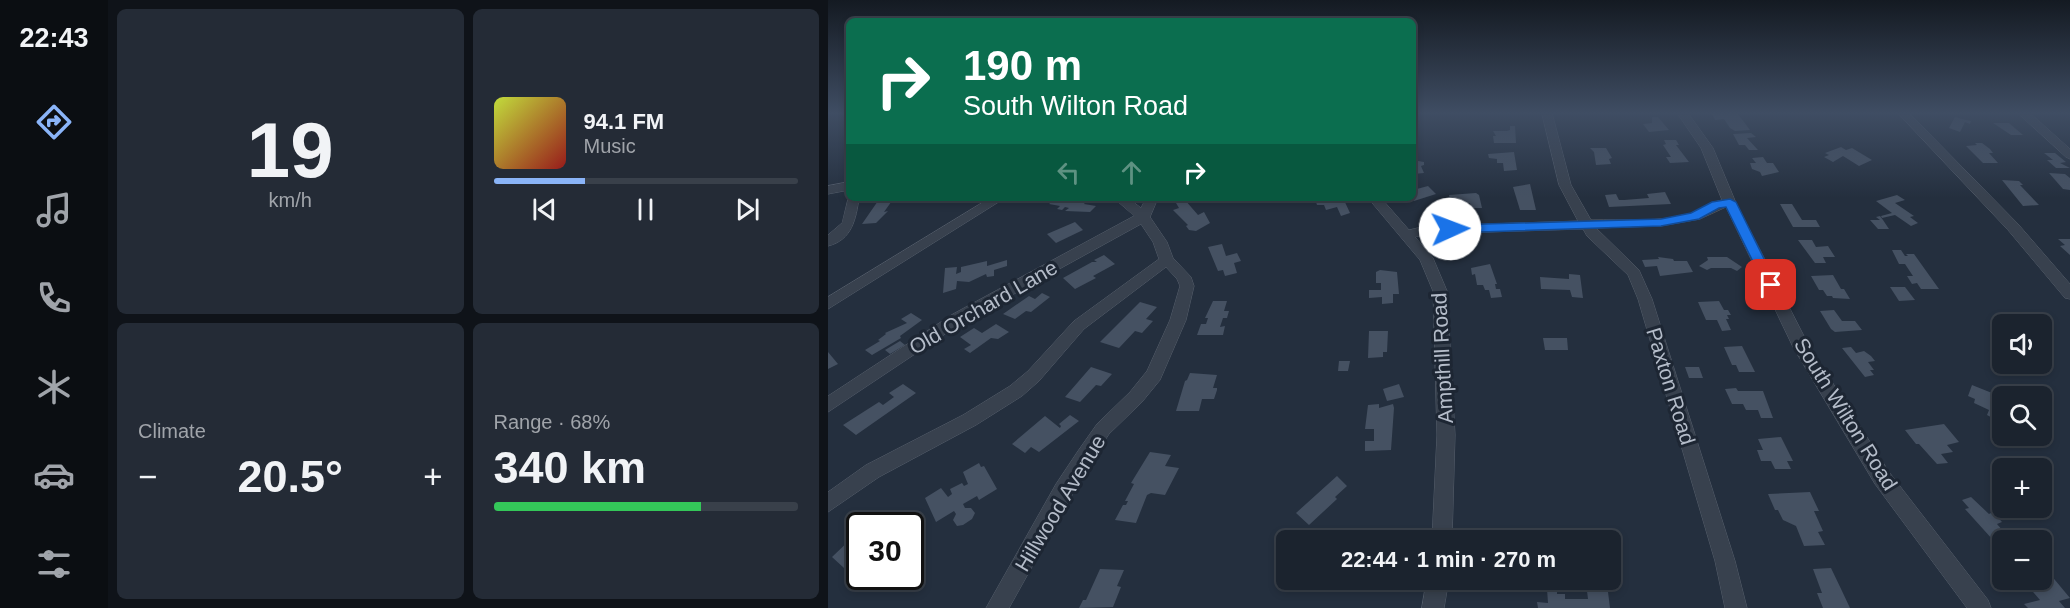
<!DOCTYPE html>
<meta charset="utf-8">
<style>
:root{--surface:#1b232e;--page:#242b36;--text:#f1f3f6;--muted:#a0a4aa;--line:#39404a;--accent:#8ab4f8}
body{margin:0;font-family:Helvetica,sans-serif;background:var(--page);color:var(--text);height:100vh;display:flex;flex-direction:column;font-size:22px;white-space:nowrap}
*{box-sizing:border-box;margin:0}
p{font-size:20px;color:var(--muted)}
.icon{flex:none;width:33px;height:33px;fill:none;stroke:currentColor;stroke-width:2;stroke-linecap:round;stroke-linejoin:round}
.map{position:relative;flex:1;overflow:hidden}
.sheet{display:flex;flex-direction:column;gap:9px;padding:9px;background:#0f1319;width:720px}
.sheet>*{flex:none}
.top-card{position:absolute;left:18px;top:18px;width:570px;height:183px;border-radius:9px;box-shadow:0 3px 9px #0003,0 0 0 2px var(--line);background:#0b6e4f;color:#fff;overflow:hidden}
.buttons{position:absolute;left:1164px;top:314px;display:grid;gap:12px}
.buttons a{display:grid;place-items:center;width:60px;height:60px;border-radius:9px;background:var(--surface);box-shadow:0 3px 9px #0003,0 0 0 2px var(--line);font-size:30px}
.speed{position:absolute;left:18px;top:512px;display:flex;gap:12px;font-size:30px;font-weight:700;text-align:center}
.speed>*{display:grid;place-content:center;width:78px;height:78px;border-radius:50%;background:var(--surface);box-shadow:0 3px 9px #0003,0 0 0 2px var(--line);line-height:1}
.speed .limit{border:3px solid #111;border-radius:9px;background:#fff;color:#111}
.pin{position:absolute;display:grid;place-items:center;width:51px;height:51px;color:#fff;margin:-26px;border-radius:12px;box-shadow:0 3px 9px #0006}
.me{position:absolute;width:66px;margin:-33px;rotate:88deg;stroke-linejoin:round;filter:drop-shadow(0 0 4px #0008)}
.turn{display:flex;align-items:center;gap:21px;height:126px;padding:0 18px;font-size:27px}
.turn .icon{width:78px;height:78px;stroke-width:2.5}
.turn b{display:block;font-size:42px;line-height:51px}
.lanes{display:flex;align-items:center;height:57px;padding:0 18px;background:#0003;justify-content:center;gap:30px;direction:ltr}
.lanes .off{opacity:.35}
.big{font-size:45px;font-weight:600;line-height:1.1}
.sheet .widget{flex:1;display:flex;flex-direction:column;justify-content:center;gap:9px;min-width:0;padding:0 21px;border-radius:9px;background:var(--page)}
.sheet .dial{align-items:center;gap:0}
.dial b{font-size:78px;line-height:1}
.song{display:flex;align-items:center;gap:18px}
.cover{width:72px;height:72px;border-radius:9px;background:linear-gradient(135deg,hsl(70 70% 55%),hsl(0 70% 35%))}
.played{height:6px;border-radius:3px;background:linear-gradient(90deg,var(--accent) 30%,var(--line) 30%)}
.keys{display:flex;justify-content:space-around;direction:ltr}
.heat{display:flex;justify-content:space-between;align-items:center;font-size:33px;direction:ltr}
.charge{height:9px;border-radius:4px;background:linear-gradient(90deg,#34c759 68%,var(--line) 0)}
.sheet .tiles{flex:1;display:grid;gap:9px;grid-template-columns:repeat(2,1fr)}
.trip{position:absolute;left:448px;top:530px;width:345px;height:60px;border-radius:9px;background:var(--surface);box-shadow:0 3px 9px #0003,0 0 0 2px var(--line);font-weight:600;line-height:60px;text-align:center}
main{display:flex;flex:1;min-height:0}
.tabs{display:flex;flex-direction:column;width:108px;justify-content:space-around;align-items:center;background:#0b0e12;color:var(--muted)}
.tabs .icon{width:42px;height:42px}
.tabs .on{color:var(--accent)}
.tabs b{font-size:27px;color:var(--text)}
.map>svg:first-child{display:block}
</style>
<main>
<nav class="tabs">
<b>22:43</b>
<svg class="icon on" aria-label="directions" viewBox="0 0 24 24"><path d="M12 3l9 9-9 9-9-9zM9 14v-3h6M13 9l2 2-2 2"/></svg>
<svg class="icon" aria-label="music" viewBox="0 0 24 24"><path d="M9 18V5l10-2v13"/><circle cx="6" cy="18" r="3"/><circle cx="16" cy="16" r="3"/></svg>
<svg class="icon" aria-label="phone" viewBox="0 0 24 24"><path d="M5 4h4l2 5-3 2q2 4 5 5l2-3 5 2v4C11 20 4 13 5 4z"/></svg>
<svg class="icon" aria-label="climate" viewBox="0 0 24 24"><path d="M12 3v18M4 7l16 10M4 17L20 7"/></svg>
<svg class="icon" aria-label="car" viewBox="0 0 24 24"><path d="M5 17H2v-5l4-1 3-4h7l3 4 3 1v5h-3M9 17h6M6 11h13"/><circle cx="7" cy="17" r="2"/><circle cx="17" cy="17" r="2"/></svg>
<svg class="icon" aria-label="filters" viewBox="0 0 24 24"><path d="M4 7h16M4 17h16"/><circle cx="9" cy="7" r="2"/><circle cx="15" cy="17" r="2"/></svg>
</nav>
<section class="sheet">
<div class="tiles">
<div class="widget dial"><b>19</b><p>km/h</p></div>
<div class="widget">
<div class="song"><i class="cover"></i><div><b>94.1 FM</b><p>Music</p></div></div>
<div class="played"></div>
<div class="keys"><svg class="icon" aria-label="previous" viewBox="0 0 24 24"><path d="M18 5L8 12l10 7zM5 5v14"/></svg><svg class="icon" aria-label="pause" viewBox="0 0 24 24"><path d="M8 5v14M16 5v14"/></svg><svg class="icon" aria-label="next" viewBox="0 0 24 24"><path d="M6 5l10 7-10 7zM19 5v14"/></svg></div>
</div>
<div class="widget"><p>Climate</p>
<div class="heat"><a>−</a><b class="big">20.5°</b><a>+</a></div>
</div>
<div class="widget"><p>Range · 68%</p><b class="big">340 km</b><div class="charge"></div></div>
</div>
</section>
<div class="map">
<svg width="1242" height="608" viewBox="0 0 1242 608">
<rect width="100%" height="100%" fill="#242f3e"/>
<g fill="#455162">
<polygon points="884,114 910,114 922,130 907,131 902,128 896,119 887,120"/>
<polygon points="824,117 830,117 841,130 821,132 815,124 824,123"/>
<polygon points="1127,117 1134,119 1143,121 1142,124 1137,122 1132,132 1121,128"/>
<polygon points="1165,123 1181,123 1195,135 1183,135"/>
<polygon points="682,126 687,126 688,143 666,143 665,136 668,136 665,131 679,131 682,130"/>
<polygon points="923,133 928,137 919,138 930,150 921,150 917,145 911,145 905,134"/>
<polygon points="836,140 848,140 851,145 848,145 861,162 842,163 838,157 843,157 835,145 838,144"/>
<polygon points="1147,143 1154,143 1162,149 1165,153 1161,153 1170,163 1155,163 1138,146 1149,145"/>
<polygon points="1013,147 1018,150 1024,148 1044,160 1031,166 1015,156 1005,162 996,157 1001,155 997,153"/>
<polygon points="762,148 778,148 784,158 781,159 783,164 768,165 766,152"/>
<polygon points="686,152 689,170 676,171 675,163 669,163 669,159 661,158 660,154"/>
<polygon points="1216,153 1227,153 1238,162 1232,163 1242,168 1228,168 1219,160 1225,160"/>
<polygon points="585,156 590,156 590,161 596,162 596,165 593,166 596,173 585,174"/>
<polygon points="935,157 939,163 945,163 951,172 934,176 932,172 924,169 922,163 928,163 924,158"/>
<polygon points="1221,173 1237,174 1242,178 1242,190 1235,189"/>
<polygon points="1174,180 1191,181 1195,185 1192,185 1211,205 1195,206"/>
<polygon points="702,184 708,210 692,210 685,187"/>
<polygon points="600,186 608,194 586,201 582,198 585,198 585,190"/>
<polygon points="837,192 843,204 781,207 777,195 788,194 791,200 796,200 821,198 819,194"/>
<polygon points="648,193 651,195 654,208 643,208 642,203 623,205 621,195"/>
<polygon points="1069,195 1077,200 1067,203 1086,216 1082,217 1090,223 1083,226 1067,215 1054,218 1053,216 1064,213 1048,201"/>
<polygon points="52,198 66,198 56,212 60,211 48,223 34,224"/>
<polygon points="228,198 248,201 251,198 261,198 256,204 268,206 262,212 237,211 241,208 237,207 234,210 229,209 232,206 221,204"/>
<polygon points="495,198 516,200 522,213 513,216 509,207 498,210 496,205 489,205 488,202"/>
<polygon points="357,200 370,215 376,212 382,223 368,231 361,230 358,226 360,225 345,210 351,208 348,203"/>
<polygon points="952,204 964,204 974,220 988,220 992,227 965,227"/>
<polygon points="1052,216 1055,220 1061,229 1050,229 1042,220 1052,220 1048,217"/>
<polygon points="247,222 255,230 228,243 219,234"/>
<polygon points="1230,239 1242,239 1242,255 1232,246 1237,245"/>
<polygon points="970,240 984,240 988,247 1000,246 1007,257 995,257 998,263 987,263"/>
<polygon points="394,244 398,256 409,253 413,261 406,263 409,273 397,276 395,270 390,271 380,247"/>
<polygon points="1064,250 1073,250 1077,256 1080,256 1078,254 1086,254 1111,289 1093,289 1089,283 1084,284 1079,276 1085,276 1077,264 1071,264"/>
<polygon points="276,255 287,264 265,276 268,278 247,289 235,278 264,262 269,262 266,260"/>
<polygon points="830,257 845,259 846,261 859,261 865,272 832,276 829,266 817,267 814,260 831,259"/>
<polygon points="879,257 899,257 914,267 909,271 903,268 883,268 879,270 871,266 880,260"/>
<polygon points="179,260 179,266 166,270 166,276 159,277 158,274 141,282 129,281 128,289 115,293 117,268 129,267 128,274 133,272 133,267 159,261 159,266"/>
<polygon points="662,264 669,284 667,284 668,289 672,289 674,297 663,298 661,290 657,290 655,285 649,285 647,274 644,275 643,268"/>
<polygon points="552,270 569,272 571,294 565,294 565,303 554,304 554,297 541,298 541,290 553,290 553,283 548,283 548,272"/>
<polygon points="741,274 752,275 755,298 744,297 742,290 713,289 712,277 741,279"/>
<polygon points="1005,275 1013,289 1016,289 1022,299 1005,298 1004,296 999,296 995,290 991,290 983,276"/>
<polygon points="1062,287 1077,287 1087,300 1071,301"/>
<polygon points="214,293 222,297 203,312 198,311 187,319 175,314 201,296 207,299"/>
<polygon points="385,301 399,301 396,311 401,311 399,318 395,318 392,327 397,326 395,335 369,335 373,324 378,324 380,318 377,318"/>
<polygon points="891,301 896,310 900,310 903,315 899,315 901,319 898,319 903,330 894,331 889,320 878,320 870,302"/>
<polygon points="312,302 329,307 318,319 325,321 314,333 307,331 291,348 272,342"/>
<polygon points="1006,310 1014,321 1027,321 1034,330 1007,332 1003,329 992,311"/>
<polygon points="83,313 94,320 72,336 73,338 44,355 37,350 52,341 50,340 58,334 57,333 79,323 73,319"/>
<polygon points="168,324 181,332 170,339 163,338 142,353 136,349 143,345 132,337 146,328 154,333"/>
<polygon points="541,331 560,331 559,352 555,352 555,357 540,358"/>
<polygon points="715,338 739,338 740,350 717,350"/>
<polygon points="72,341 77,345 62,354 57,350"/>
<polygon points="914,346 927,372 911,372 908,365 904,365 896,347"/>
<polygon points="1023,347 1028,353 1036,351 1043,356 1047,361 1040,362 1046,370 1042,370 1046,375 1037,377 1014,348"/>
<polygon points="0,352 10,364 0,369"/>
<polygon points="511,361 522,361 520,371 510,371"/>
<polygon points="263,367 284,374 273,386 268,385 252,402 237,397"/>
<polygon points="857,367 871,367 875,378 861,378"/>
<polygon points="362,373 389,375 385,388 389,388 389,390 386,399 374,399 371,411 348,411 357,381 359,380"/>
<polygon points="75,384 88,393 28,435 15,425 51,402 55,405 66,397 61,393"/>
<polygon points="571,384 576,397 559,401 555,389"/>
<polygon points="1144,385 1174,397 1174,423 1159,415 1161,410 1146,403 1147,399 1140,396"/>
<polygon points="908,388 910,391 935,391 945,418 933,418 930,410 918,410 915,404 904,404 897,389"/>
<polygon points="551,404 551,408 565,404 566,408 563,450 537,451 537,441 546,441 546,429 537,429 540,405"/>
<polygon points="242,415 251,421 211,452 203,447 197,453 184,444 217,416 232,428 233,426 231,424"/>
<polygon points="1116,424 1131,442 1119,445 1125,452 1113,454 1120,463 1109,464 1091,444 1088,444 1077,430"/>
<polygon points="953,437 965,461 959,461 963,469 947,469 943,461 933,461 929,450 935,450 930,439"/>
<polygon points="322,452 343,455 337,466 351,468 337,495 323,493 319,495 308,523 287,520 295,505 298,505 300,501 297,501 306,484 303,483"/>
<polygon points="151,463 153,467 156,466 169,489 151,500 149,496 135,504 137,508 143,508 147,513 144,519 135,525 129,526 125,520 128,514 126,511 108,522 97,498 113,488 120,497 124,494 122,489 134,483 136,486 140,484 135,472"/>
<polygon points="509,476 519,486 507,497 509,499 481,525 468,513"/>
<polygon points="982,492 991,511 986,511 995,531 990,532 997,545 976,546 968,526 955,520 950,510 947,510 940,494"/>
<polygon points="1143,497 1161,514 1165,512 1174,522 1169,524 1175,531 1182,529 1190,538 1174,540 1174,550 1137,509 1141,508 1134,500"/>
<polygon points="45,513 55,518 75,518 71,525 32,525"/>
<polygon points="32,525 32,573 21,579 16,568 4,557 27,535 23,533"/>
<polygon points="1003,568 1014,591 1022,608 995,608 989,593 994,593 985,569"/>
<polygon points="272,569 296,570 289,586 293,587 285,607 251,608 255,600 258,600"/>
<polygon points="1222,574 1242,598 1231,601 1237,608 1200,608 1196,604 1212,600 1194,579 1214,579 1214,576"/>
<polygon points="758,583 779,584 782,608 710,608 709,602 720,603 719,589 729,589 729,594 737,594 737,599 760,599"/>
</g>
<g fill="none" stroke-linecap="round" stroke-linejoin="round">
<defs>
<g id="minor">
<path d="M714,113H724L743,185L763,220C795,219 833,223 864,213C875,209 882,202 894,200L873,148L849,113H860L885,148L908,203L980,344L1061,472L1160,600L1163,608H1139L1047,484L1020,439L965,347L898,207L872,219L833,226L768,228L811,270L824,299L907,561L919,608H897L887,561L810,299L800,275L759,236L755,229L598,234L587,237L605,258L619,291L627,435L624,540H604L609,435L605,291L592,260L540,198H553L581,230L598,226L750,221L731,185Z"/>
<polygon points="1070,113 1081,113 1190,224 1242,284 1242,299 1237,298 1180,230"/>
<polygon points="1190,113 1202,113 1242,149 1242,159 1238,157"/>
<polygon points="21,182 21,190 0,194 0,186"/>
<path d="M21,195V198H31C28,219 24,240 0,246V235L14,223Z"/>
<polygon points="162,198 177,198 0,309 0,297"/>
<polygon points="286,198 300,198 313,208 318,198 330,198 322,217 339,242 345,258 363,277 366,286 358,320 332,380 314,402 281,434 262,463 181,608 158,608 228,484 250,451 269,424 302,392 319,371 342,320 352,286 349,279 338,267 256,329 211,381 194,396 148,425 51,477 0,512 0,492 38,465 135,415 182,386 200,371 246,321 331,259 325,242 313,224 135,322 0,412 0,396 125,314 306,216"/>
<polygon points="599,579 621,579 616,608 594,608"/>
</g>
</defs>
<use href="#minor" stroke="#565f6c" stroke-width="1"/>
<use href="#minor" fill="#38414e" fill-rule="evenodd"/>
</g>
<linearGradient id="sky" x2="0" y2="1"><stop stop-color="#141a22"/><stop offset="0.57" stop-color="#3f4d63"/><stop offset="1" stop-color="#3f4d63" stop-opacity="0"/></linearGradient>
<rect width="1242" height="198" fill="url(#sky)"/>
<polygon fill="#1a73e8" stroke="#114b97" stroke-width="1.5" points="902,199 908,202 949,285 947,288 938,288 898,207 891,208 871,219 833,226 622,233 616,229 622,225 833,219 863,213 884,202"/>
<g text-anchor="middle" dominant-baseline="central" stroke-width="6" stroke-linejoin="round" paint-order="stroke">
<g font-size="21" fill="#b4bcc9" stroke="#1d2633">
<text transform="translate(155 307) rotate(-30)">Old Orchard Lane</text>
<text transform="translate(614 358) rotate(-93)">Ampthill Road</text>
<text transform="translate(843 386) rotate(73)">Paxton Road</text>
<text transform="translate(1018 414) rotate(58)">South Wilton Road</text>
<text transform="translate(232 503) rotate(-59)">Hillwood Avenue</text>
</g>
</g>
</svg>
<div class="buttons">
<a><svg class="icon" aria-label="sound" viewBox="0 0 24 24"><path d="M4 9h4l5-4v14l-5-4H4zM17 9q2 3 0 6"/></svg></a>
<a><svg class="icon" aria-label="search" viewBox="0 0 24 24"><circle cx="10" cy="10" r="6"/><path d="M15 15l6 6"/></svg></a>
<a>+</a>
<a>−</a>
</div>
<div class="speed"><div class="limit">30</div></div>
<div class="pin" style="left:943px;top:285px;background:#d93025"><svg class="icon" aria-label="arrive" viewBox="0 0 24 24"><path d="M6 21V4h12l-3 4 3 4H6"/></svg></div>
<svg class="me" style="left:622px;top:229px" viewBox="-20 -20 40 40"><circle r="19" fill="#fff"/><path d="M0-13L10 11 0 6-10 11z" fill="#1a73e8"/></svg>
<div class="trip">22:44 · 1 min · 270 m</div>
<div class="top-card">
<div class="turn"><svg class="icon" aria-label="right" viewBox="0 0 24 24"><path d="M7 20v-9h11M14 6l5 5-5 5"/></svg><div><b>190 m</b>South Wilton Road</div></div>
<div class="lanes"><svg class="icon off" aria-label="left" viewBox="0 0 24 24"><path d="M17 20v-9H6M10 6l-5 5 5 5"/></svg><svg class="icon off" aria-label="ahead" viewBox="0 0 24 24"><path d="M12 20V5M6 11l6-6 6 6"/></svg><svg class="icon" aria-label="right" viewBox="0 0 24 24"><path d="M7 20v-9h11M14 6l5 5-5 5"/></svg></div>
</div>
</div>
</main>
